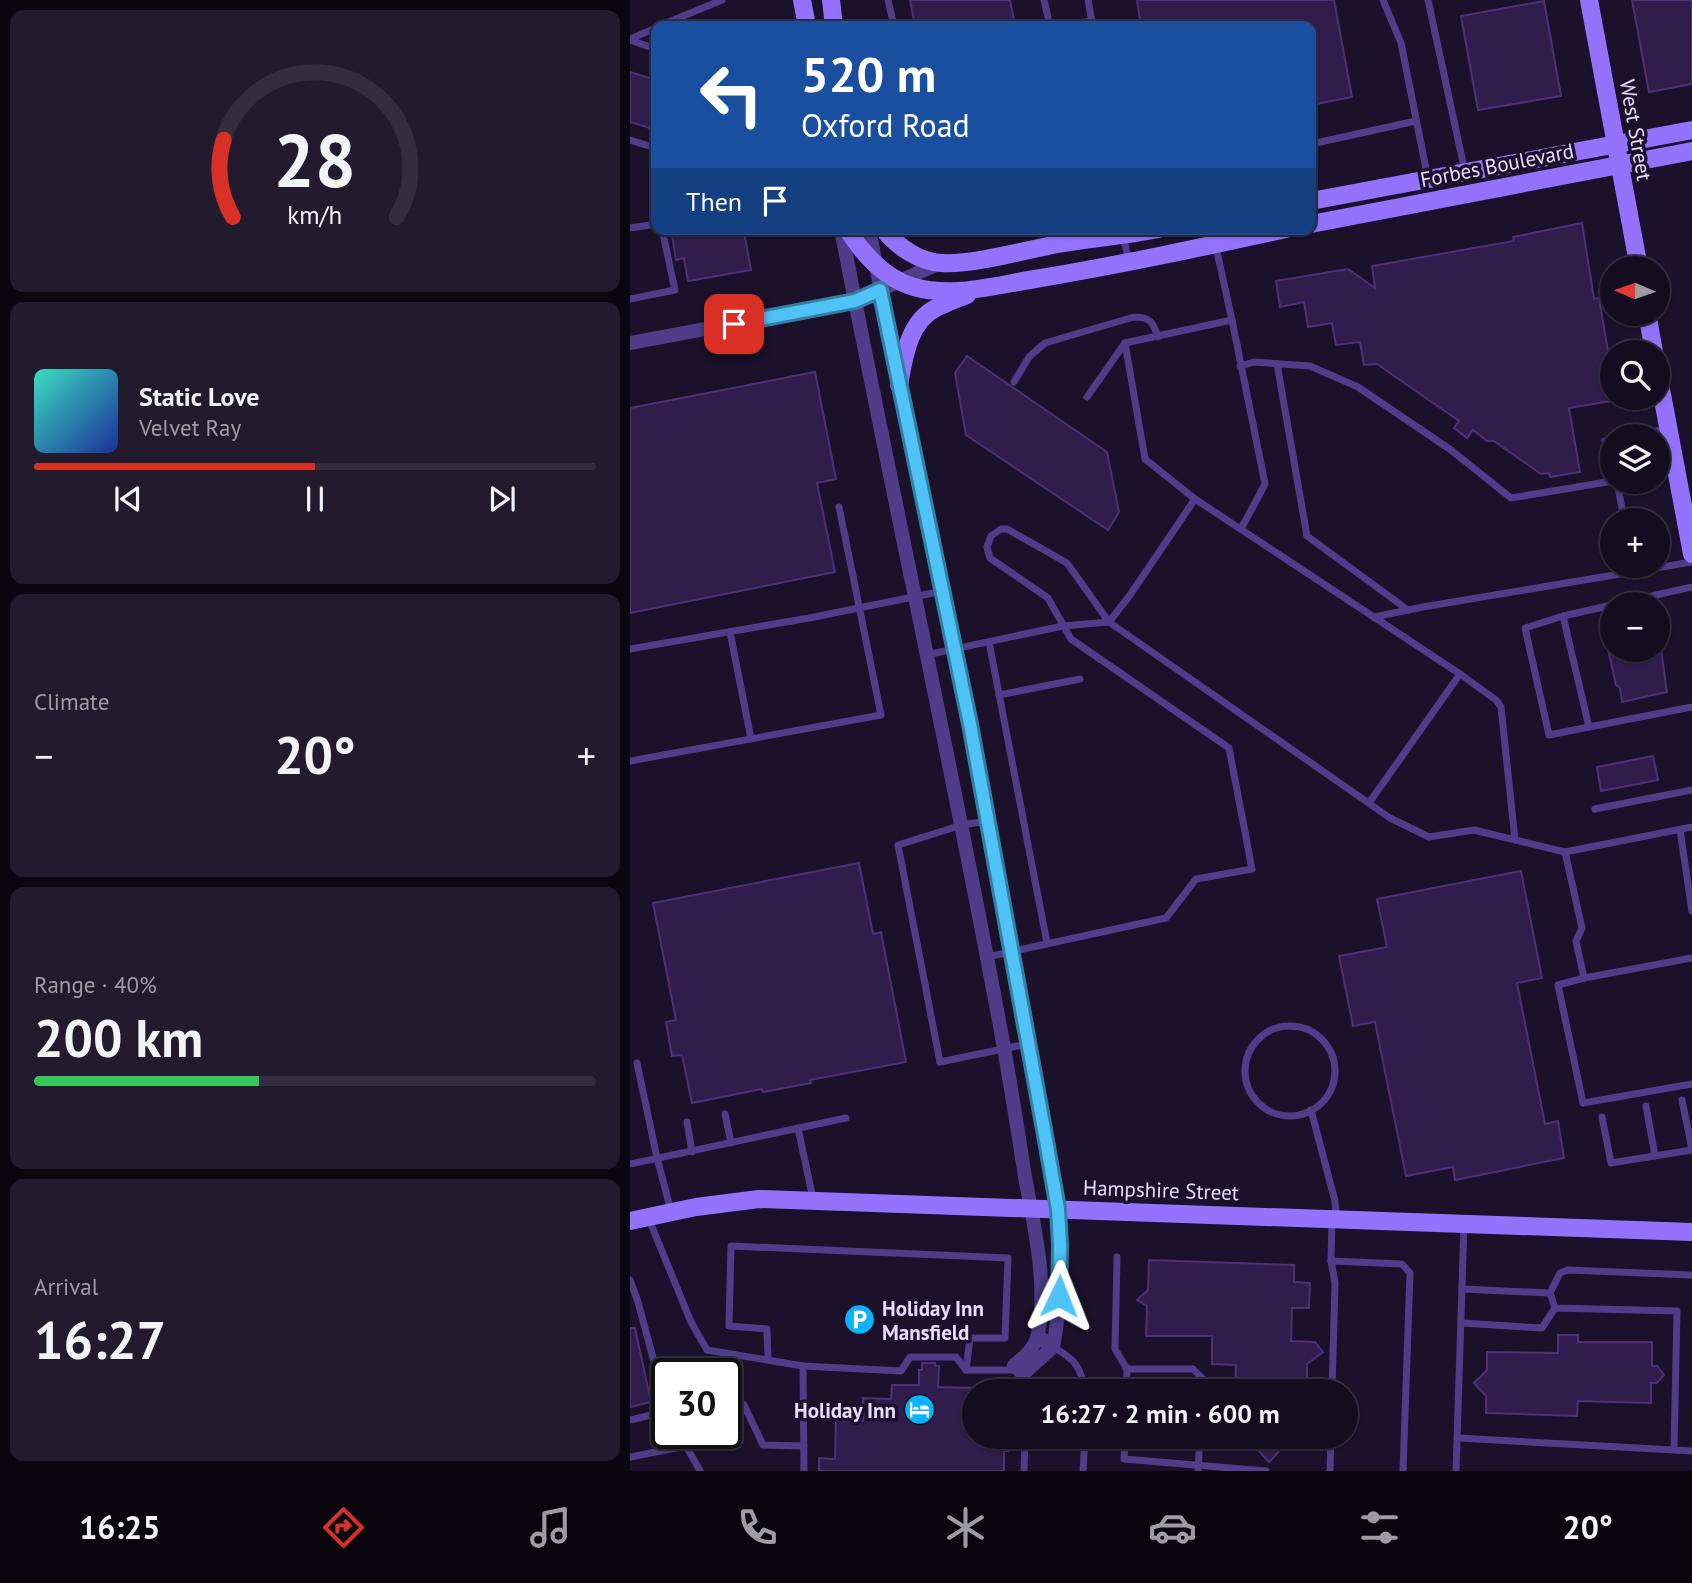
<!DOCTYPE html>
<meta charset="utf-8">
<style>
:root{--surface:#140d20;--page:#211b2d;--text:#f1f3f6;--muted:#9d9ca5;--line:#332d3e;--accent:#d93025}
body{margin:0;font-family:"PT Sans",sans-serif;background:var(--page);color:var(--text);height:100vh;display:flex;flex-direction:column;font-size:26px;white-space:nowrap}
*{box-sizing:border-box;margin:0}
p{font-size:23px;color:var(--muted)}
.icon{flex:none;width:38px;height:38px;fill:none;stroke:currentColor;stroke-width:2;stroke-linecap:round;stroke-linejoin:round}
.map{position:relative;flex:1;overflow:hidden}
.panel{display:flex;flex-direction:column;gap:10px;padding:10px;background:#0b0712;width:630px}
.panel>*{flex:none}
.guide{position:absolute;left:21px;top:21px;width:665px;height:214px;border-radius:14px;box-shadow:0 2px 5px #0004,0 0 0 2px var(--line);background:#1a4fa0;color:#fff;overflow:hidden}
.needle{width:46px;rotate:272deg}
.fabs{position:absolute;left:970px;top:256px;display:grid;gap:14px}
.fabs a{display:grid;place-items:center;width:70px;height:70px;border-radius:50%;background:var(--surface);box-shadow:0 2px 5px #0004,0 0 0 2px var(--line);font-size:35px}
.speed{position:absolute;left:21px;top:1358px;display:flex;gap:14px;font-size:35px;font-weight:700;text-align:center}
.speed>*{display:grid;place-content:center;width:91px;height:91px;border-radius:50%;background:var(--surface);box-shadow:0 2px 5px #0004,0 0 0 2px var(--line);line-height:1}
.speed .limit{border:4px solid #111;border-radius:10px;background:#fff;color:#111}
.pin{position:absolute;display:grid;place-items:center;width:60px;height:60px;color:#fff;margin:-30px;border-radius:14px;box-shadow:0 4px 10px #0006}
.me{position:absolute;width:77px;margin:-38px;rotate:2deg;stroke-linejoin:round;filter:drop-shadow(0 0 5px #0008)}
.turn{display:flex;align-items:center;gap:24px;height:147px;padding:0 35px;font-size:32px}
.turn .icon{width:91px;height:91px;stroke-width:2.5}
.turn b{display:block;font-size:49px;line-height:60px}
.then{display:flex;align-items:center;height:66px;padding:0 35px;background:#0003;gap:14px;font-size:26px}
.big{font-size:52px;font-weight:600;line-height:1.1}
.panel .widget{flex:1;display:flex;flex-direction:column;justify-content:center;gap:10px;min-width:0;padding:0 24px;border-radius:14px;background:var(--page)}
.panel .dial{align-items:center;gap:0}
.dial svg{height:182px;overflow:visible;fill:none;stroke:var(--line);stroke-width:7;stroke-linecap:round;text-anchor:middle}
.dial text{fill:var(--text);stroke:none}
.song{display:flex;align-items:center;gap:21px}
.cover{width:84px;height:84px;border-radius:10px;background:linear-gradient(135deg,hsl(170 70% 55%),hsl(230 70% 35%))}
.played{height:7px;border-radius:4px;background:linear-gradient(90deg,var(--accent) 50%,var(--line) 50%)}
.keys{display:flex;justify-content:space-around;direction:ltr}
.heat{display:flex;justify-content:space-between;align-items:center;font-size:38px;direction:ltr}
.charge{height:10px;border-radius:5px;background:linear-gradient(90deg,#34c759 40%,var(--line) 0)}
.trip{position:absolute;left:332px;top:1379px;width:396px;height:70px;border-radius:35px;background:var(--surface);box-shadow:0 2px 5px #0004,0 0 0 2px var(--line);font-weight:600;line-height:70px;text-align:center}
.menu{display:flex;height:112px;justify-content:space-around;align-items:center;background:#08050d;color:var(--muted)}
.menu .icon{width:49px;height:49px}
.menu .active{color:var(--accent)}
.menu b{font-size:32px;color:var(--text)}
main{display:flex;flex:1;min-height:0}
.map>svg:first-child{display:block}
</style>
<main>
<section class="panel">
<div class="widget dial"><svg viewBox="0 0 100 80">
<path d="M14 69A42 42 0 1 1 86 69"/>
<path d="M14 69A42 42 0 0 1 10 35" stroke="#d93025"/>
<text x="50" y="56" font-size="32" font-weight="700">28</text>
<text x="50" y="72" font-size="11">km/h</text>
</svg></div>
<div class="widget">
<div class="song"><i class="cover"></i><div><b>Static Love</b><p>Velvet Ray</p></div></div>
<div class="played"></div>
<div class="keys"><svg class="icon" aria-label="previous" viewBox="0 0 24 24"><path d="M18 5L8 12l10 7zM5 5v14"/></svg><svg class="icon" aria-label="pause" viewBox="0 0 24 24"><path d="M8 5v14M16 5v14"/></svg><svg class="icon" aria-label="next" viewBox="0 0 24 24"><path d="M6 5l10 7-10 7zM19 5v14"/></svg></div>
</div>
<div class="widget"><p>Climate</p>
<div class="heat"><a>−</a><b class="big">20°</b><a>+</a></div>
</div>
<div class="widget"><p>Range · 40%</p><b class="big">200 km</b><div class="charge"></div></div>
<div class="widget"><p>Arrival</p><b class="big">16:27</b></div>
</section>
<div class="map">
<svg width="1062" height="1471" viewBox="0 0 1062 1471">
<rect width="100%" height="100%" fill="#1b112b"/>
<g fill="#301d4c" stroke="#4d3078" stroke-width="2">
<polygon points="280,0 380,0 385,26 285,26"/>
<polygon points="507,0 704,0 722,97 681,105 681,26 511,26"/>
<polygon points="1002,0 1062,0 1062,84 1019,92"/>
<polygon points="914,1 931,96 848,110 831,16"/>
<polygon points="0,72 26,80 26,130 0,122"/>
<polygon points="952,223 964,299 969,298 982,375 982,401 939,408 950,472 920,477 919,473 911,474 864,441 857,441 843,430 837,438 824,428 829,421 747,364 734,365 730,342 706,345 702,323 678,327 674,302 650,307 646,281 718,269 745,288 742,266 884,241 883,237"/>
<polygon points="41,229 108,229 109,233 114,232 121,270 58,281 54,258 46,260"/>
<polygon points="337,356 477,452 489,512 478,530 336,435 325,373"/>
<polygon points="185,372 206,479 187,483 205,572 0,613 0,408"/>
<polygon points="978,649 1031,649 1037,692 992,702 990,688 986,685"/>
<polygon points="1023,756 1028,780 971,791 967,767"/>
<polygon points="229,863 243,934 251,932 276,1062 180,1080 181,1083 133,1092 132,1089 62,1103 52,1055 42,1056 36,1022 46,1020 23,903"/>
<polygon points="891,871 912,978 887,983 915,1124 928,1121 934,1158 825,1180 823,1167 776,1176 745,1022 723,1026 709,956 757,947 747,899"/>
<polygon points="519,1260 664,1265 664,1282 680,1283 679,1308 662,1308 661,1341 685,1342 693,1352 677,1364 677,1391 605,1391 606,1365 582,1364 582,1336 516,1336 517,1306 507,1300 518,1290"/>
<polygon points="0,1328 5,1328 21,1402 0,1407"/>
<polygon points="928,1335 948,1335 948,1342 1022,1342 1022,1366 1027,1366 1034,1375 1027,1383 1021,1383 1021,1403 948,1401 947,1416 856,1413 856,1396 844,1383 857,1370 857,1352 928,1353"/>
<polygon points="292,1363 305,1363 305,1366 309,1366 308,1387 345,1388 345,1437 378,1437 378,1451 374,1451 374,1471 189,1471 189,1458 205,1459 206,1421 233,1421 233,1398 261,1399 262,1385 289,1385 289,1370 292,1370"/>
<polygon points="605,1437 677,1437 677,1449 651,1449 639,1462 627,1449 605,1449"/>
</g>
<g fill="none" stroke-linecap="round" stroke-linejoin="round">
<g stroke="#4f3d8a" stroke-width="7">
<polyline points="258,0 264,26"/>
<polyline points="414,0 420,26"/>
<polyline points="753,0 771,43 798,179"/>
<polyline points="798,0 835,172"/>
<polyline points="29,26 92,0"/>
<polyline points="431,26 462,21 458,0"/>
<polyline points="0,39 26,28"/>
<polyline points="0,40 26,49"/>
<polyline points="0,140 26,148"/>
<polyline points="681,144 786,121"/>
<polyline points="0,228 26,224"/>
<polyline points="493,236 499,262"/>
<polyline points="0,299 45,290 32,229"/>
<polyline points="602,320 635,484 611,529"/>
<polyline points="647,364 677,536 778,610"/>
<polyline points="610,366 624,362 680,366 728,387 821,450 881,498 983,481"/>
<path d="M384,382L399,357L415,343L504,317C520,317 523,322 528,337"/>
<polyline points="457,397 495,343"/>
<polyline points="1003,436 1036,429"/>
<polyline points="982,440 975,441 982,463"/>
<polyline points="987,481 994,520"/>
<polyline points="565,499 830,674 739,803"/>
<polyline points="986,604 1062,587"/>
<polyline points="982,605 933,616 959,727 1062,707"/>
<polyline points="933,616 895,628 919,735 959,727"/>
<polyline points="744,617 793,607 1062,562"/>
<polyline points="100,632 121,739"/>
<polyline points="359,642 417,943"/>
<polyline points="0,649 179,618 313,591"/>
<polyline points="296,655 433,626 479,622 760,818 799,837 844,830 935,852"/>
<polyline points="830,674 866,700 871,707 885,840"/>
<polyline points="369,695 450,679"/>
<polyline points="0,761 251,715 209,507"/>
<polyline points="965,809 1062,790"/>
<polyline points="358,821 332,825 268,845 310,1062 397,1044"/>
<polyline points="1062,827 935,852 952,928 946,941 954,978 928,985 953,1103 1062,1084"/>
<polyline points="1050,830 1062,911"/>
<polyline points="357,957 536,918 566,879 622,869 599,748 441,639 418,598 360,558 357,547 361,536 371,529 377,529 437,563 479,622 500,595 565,499 515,459 495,343 602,320 582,229"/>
<polyline points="954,978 1062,958"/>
<circle cx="660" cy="1071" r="45"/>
<polyline points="7,1063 27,1158 41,1211"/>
<polyline points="1052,1100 1062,1149"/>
<polyline points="1016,1106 1025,1156"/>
<polyline points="681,1110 705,1201 706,1218"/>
<polyline points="95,1114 101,1143"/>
<polyline points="972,1117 981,1163 1062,1150"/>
<polyline points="57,1122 62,1152"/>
<polyline points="168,1128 183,1199"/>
<polyline points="0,1164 216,1118"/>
<polyline points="18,1217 61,1322 77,1350 173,1366 271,1371 280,1357 326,1357 336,1370 388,1370 394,1384 394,1391"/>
<polyline points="702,1220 701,1261 772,1264 780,1273 773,1471"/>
<polyline points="487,1257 485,1349 497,1369 563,1369 573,1379 572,1391"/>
<polyline points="701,1261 705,1283 702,1391"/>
<polyline points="0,1280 8,1302 37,1410"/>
<polyline points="832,1289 920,1293 925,1308 1047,1311 1044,1449"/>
<polyline points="920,1293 930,1273 938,1270 1061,1275"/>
<polyline points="831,1323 912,1328 925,1308"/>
<path d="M423,1347C445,1359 451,1367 455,1391"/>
<polyline points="138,1359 137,1329 99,1326 101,1246 378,1258 375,1338 340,1338 336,1370"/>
<polyline points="173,1366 174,1471"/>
<polyline points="496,1391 497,1369"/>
<polyline points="114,1405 133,1445 174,1446"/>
<polyline points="0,1420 37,1411"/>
<polyline points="49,1433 70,1471"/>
<polyline points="495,1437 494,1459 636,1471"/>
<polyline points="828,1438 1062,1451"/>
<polyline points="0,1457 56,1446"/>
<polyline points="568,1470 570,1437"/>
<polyline points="394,1471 395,1437"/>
<polyline points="453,1471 455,1437"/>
<polyline points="700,1471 701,1437"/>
<polyline points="826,1471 834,1224"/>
</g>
<g stroke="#4f3d8a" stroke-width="14">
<path d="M211,229C262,494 320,756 369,1021C379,1073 387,1125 395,1177C404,1226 418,1283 408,1334C405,1348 395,1357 384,1365L393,1374L423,1347L408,1336"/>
<path d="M239,229L269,385L340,724L428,1209C431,1255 432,1302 423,1347"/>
<polyline points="0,343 225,301 310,263"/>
</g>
<g stroke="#9373fe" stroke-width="18">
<polyline points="172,0 177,26"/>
<polyline points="201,0 204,26"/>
<polyline points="959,0 1009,268"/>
<polyline points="681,201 1062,130"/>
<polyline points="681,224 1062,151"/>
<path d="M217,229C233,254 255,279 284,287C323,298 367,285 405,279C490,265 573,247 656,229"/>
<path d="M253,229C268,247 289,262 312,263C342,265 396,250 428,244C461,238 495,236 528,229"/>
<polyline points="1017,313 1024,352"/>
<polyline points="1027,368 1062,554"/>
<path d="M269,385C274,358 278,322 306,308C316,303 326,299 337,295"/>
<polyline points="0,1221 66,1207 129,1199 1062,1232"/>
</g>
</g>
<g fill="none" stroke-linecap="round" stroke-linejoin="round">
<defs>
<polyline id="route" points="104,324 225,301 250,290 340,724 415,1135 428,1209 430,1245 429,1296"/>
</defs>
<use href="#route" stroke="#337fa1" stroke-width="18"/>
<use href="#route" stroke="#4fc3f7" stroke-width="12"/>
</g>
<defs>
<symbol id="parking-disc" viewBox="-11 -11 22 22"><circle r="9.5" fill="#09b4fd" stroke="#1b112b"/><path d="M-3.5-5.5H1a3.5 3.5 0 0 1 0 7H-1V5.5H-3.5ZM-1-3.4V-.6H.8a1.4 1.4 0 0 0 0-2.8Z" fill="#fff"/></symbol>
<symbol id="hotel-disc" viewBox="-11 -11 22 22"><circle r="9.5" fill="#09b4fd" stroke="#1b112b"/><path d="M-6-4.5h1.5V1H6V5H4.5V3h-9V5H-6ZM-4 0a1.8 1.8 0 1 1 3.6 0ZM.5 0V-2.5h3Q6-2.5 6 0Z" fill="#fff"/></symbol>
</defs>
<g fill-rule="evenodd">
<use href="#parking-disc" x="212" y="1302" width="35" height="35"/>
<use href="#hotel-disc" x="272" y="1392" width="35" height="35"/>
</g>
<g text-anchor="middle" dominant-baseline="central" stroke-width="7" stroke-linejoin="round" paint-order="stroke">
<g font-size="21" fill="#e7dcff" stroke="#1b112b">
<text transform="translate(1006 130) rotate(80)">West Street</text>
<text transform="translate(867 165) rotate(-11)">Forbes Boulevard</text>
<text transform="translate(531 1190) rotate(2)">Hampshire Street</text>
</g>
<g font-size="21" font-weight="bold" fill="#e7dcff" stroke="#1b112b" text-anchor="start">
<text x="252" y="1308">Holiday Inn<tspan x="252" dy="24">Mansfield</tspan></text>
<text x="266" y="1410" text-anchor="end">Holiday Inn</text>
</g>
</g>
</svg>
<div class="fabs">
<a><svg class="needle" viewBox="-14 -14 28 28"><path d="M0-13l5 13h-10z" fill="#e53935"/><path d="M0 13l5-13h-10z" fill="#9d9ca5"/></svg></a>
<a><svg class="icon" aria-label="search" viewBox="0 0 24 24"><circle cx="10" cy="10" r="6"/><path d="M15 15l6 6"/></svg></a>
<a><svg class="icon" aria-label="layers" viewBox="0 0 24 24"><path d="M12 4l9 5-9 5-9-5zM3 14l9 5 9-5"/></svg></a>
<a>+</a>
<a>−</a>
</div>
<div class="speed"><div class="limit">30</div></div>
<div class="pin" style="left:104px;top:324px;background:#d93025"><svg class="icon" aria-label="arrive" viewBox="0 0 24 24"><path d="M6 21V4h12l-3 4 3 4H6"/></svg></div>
<svg class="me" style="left:429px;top:1296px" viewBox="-20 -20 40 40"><path d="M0-17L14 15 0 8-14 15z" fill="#4fc3f7" stroke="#fff" stroke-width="4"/></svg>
<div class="trip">16:27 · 2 min · 600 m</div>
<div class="guide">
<div class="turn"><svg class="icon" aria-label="left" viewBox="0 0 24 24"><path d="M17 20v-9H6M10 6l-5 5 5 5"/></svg><div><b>520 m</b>Oxford Road</div></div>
<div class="then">Then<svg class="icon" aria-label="arrive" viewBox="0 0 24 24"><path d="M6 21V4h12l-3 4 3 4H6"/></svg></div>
</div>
</div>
</main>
<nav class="menu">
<b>16:25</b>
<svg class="icon active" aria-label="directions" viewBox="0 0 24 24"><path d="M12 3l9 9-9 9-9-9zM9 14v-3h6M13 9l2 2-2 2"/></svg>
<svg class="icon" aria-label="music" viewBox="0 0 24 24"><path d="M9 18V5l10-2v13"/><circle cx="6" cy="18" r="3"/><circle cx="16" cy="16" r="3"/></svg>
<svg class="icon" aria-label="phone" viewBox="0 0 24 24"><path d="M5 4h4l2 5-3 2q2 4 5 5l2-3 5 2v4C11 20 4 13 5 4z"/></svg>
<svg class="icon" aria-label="climate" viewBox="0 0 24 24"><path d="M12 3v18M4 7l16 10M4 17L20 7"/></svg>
<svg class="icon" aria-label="car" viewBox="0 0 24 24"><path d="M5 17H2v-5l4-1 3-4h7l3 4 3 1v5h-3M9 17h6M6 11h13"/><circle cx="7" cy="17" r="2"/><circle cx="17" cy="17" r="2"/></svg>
<svg class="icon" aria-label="filters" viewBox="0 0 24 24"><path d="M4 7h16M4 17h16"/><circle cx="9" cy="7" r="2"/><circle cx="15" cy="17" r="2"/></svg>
<b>20°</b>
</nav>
